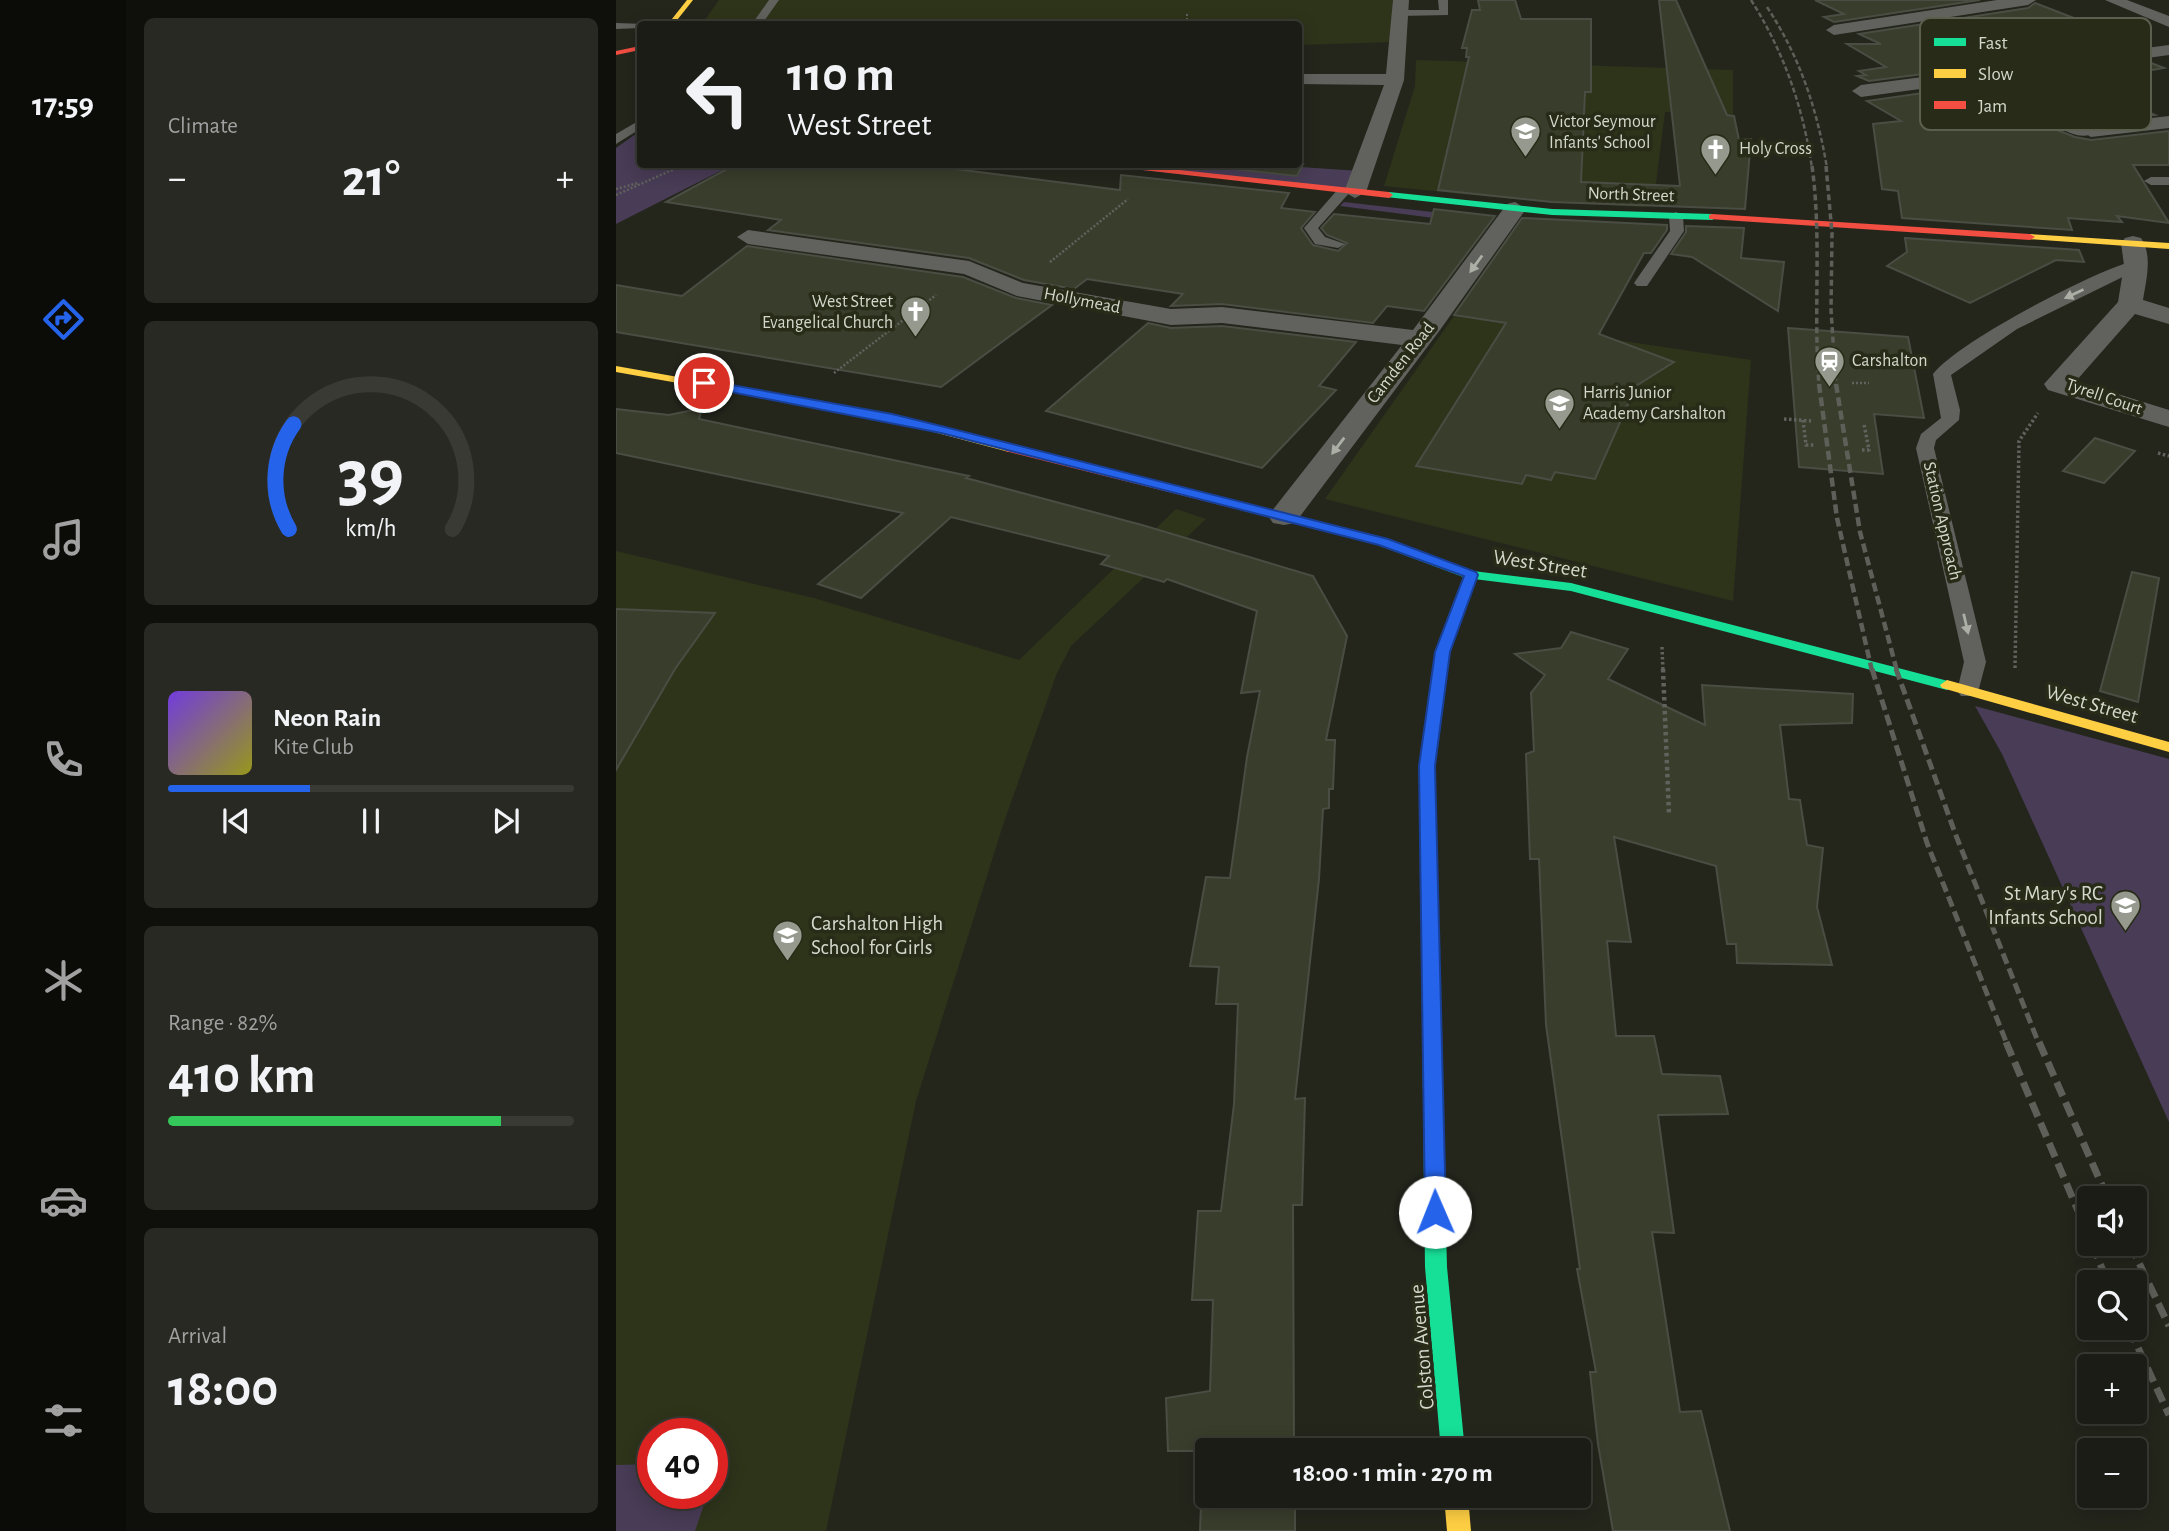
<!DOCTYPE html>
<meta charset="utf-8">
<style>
:root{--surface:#1b1c15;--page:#282922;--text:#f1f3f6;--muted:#a0a1a0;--line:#393a34;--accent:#2563eb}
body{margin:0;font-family:"Alegreya Sans",sans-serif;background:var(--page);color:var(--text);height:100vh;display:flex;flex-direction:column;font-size:26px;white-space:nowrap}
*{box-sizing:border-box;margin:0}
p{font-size:23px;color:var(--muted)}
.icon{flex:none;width:38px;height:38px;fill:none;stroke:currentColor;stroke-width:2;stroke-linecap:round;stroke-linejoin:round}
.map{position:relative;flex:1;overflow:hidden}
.drawer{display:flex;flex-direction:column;gap:18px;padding:18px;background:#0f0f0c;width:490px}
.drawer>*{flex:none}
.top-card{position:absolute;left:21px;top:21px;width:665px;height:147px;border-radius:7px;box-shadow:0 4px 18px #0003,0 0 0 2px var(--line);background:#1b1c15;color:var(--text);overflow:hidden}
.tools{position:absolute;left:1461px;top:1186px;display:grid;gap:14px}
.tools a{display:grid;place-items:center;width:70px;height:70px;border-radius:7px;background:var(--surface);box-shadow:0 4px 18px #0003,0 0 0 2px var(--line);font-size:35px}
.speed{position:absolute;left:21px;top:1418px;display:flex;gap:14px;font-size:35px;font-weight:700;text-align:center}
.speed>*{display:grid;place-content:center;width:91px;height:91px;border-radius:50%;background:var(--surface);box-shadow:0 4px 18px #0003,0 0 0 2px var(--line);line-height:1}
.speed .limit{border:10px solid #d22;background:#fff;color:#111}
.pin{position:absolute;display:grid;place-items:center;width:60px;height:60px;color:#fff;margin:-30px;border:4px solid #fff;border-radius:50%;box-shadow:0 2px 7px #0007}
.me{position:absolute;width:77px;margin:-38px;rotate:359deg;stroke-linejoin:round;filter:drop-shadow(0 0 5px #0008)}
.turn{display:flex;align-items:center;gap:24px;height:147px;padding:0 35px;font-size:32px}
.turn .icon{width:91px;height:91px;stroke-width:2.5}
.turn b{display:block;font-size:49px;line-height:60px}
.big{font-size:52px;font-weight:700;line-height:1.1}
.drawer .card{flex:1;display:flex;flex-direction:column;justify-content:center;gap:10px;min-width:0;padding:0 24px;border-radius:10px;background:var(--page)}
.drawer .dial{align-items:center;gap:0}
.dial svg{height:182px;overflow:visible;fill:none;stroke:var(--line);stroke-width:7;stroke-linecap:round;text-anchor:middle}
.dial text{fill:var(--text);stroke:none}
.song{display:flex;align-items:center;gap:21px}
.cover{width:84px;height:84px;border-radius:10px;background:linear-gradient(135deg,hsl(260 70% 55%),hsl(60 70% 35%))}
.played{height:7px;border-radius:4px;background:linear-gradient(90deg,var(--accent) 35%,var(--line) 35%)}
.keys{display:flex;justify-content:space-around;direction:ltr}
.heat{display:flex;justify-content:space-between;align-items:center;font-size:38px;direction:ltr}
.charge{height:10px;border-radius:5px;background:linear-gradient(90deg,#34c759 82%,var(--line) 0)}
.trip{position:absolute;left:579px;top:1438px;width:396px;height:70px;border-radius:7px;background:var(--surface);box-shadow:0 4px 18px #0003,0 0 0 2px var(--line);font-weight:700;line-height:70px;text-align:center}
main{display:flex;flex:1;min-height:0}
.dock{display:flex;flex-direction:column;width:126px;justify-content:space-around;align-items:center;background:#0b0b08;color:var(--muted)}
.dock .icon{width:49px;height:49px}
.dock .active{color:var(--accent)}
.dock b{font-size:32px;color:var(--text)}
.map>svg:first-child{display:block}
</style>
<main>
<nav class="dock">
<b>17:59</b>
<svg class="icon active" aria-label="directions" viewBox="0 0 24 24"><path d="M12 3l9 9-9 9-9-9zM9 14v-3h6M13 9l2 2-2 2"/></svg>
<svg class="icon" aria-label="music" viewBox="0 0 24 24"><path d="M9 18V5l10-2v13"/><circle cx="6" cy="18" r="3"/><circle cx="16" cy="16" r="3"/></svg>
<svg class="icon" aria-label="phone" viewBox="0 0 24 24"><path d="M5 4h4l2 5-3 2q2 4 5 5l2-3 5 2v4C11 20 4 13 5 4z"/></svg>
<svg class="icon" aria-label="climate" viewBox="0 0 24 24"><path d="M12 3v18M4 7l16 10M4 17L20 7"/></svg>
<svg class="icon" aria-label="car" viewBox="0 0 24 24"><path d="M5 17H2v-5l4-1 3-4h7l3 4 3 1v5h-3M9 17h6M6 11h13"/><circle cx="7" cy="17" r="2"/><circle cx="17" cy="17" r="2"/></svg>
<svg class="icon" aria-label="filters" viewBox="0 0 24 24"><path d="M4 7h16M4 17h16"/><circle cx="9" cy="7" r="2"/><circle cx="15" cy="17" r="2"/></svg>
</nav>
<section class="drawer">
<div class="card"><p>Climate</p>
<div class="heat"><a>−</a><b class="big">21°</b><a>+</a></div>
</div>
<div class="card dial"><svg viewBox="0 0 100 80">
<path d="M14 69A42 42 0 1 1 86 69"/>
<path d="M14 69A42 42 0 0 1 16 23" stroke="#2563eb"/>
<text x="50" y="56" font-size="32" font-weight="700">39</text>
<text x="50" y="72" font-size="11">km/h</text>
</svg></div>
<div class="card">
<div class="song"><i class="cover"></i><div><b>Neon Rain</b><p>Kite Club</p></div></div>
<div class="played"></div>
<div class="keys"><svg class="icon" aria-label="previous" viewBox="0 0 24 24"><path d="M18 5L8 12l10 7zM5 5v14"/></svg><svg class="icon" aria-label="pause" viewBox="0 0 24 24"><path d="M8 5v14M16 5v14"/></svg><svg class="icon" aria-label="next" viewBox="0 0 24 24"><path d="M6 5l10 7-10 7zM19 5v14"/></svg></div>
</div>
<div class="card"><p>Range · 82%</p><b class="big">410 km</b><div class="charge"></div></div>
<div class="card"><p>Arrival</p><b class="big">18:00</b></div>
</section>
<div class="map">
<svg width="1553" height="1531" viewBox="0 0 1553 1531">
<rect width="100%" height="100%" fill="#24261c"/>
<g fill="#2e341a" fill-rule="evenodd">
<polygon points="103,0 777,0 776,42 683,45 682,24 86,24"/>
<polygon points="800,60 1117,70 1117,114 1049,112 1038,199 1028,207 927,202 768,186 799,86"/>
<polygon points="838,316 1135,360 1117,601 709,499"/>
<path d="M560,509L590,519L455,646L441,673L388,822L300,1101L210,1531H0V551L198,598L403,660ZM37,1433H96V1493H37Z"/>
</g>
<g fill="#483c56">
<polygon points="24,131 24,164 116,165 0,224 0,148"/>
<polygon points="640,164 744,171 739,192 478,165"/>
<polygon points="728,202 861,217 857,223 724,206"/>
<polygon points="1359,706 1553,759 1553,1122 1386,754"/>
<polygon points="37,1464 37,1493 92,1493 79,1531 0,1531 0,1465"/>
</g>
<g fill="#393d2b" stroke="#4a4d43" stroke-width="2">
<polygon points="862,0 899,0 905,19 975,19 975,92 969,92 965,182 1064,186 1043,0 1060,0 1111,115 1118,116 1123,140 1135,139 1129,209 936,202 822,190 853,57 850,57 851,48 846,48 856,10 864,10"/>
<polygon points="1199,0 1364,0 1218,22 1208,17 1228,14"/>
<polygon points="1419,3 1520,42 1493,46 1501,49 1253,81 1241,76 1250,75 1243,71 1270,67 1231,44 1265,44 1243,34 1412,8"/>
<polygon points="1530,61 1548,68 1468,82 1539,115 1462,124 1425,109 1357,116 1349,124 1357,130 1423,123 1459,137 1475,140 1553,131 1553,165 1517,165 1553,223 1501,216 1506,222 1452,218 1456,230 1286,218 1282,191 1266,189 1257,124 1285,121 1251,101"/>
<polygon points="120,164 300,164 504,190 505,175 673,193 665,208 699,212 685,228 697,245 722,251 731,243 711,235 705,228 718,214 814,224 818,209 879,216 808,311 771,306 757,323 606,304 555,306 567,294 471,279 458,289 408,280 353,258 152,230 165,220 50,202"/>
<polygon points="573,164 687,164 681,176"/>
<polygon points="906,218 1051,225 1051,230 1035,253 1028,253 983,334 1058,362 1020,386 979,479 939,472 935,480 910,475 906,484 800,466 890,323 838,315"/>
<polygon points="1070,226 1128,228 1125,258 1168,262 1162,311 1076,257 1055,254 1070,232"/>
<polygon points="1289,238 1463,250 1468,262 1440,260 1354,303 1271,266 1291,252"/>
<polygon points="131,246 347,277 400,298 436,305 325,387 0,332 0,285 66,296"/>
<polygon points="532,323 555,328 606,326 740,342 703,386 720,390 646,468 430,411"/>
<polygon points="1172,328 1292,337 1308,418 1258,414 1267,474 1183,467"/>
<polygon points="86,408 83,419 353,476 350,478 526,525 697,576 731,636 710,740 719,740 717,789 713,789 713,808 707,809 703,879 679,1099 689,1098 686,1205 677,1205 678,1451 592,1451 592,1496 679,1496 679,1531 584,1531 587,1451 552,1451 550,1398 594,1391 597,1300 576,1300 582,1211 605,1211 618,1104 622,1004 600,1004 603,967 574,966 590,877 614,878 631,757 644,691 625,693 641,611 551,579 548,582 485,564 493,556 335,517 245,598 202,584 287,513 0,453 0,409 53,415"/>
<polygon points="1479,438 1519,451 1488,483 1447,471"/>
<polygon points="1516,572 1543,578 1522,702 1484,691"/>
<polygon points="0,609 99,613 59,669 0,770"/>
<polygon points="955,632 1012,649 992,679 1089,725 1086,685 1237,694 1236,723 1164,725 1173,799 1184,800 1191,845 1207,848 1201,907 1216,965 1121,963 1120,944 1111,944 1100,866 998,837 1015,942 991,941 1000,1036 1038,1036 1046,1074 1104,1076 1112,1114 1042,1115 1058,1233 1036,1232 1064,1412 1085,1411 1114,1531 997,1531 982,1444 974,1372 980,1372 961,1269 964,1269 930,1025 923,859 914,859 910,754 918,751 915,693 929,675 899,654 945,648"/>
</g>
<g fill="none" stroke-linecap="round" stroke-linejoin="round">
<g stroke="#61625d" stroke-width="2" stroke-dasharray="2 2" stroke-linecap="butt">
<polyline points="571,14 571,24"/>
<polyline points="61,168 69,164"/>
</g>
<g stroke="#61625d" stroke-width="2.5" stroke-dasharray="2 2" stroke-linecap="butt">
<polyline points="0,189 22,183"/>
<polyline points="0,195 65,166"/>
<polyline points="434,262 512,199"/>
<polyline points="218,373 320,295"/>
<polyline points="1236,383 1253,383"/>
</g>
<g stroke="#61625d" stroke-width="3.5" stroke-dasharray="2.5 2.5" stroke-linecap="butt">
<polyline points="1168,419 1195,421"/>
<polyline points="1187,420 1190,445 1199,445"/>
<polyline points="1246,450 1253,450 1248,424"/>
<polyline points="1542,453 1553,456"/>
<polyline points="1046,647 1047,671"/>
<polyline points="1399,668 1403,441 1422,413"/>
</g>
<polyline stroke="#61625d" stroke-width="4.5" stroke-dasharray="3.5 3.5" stroke-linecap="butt" points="1047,669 1053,814"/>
<g fill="#61625e" fill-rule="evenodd">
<polygon points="153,0 163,0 146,24 136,24"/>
<polygon points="822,0 832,0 832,15 784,16 779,13 784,10 823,10"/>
<polygon points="39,21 60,24 34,24"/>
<polygon points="0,23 29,24 24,24 24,28 0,29"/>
<path d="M1425,112L1461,127H1475L1481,131C1463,145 1442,124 1424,120C1407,117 1375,125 1357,127L1351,123L1357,119Z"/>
<polygon points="24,120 24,129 0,144 0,134"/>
<polygon points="1553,177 1553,185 1535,185 1528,181 1535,177"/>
<polygon points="723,188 735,191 702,228 709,237 729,244 722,248 699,244 688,228"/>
<polygon points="1060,212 1067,216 1068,231 1031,286 1021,286 1018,283 1054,231 1053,216"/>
<path d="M1520,260L1528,265L1525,268L1401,329L1335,375L1344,410L1343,420L1320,440L1318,448L1370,662L1361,696H1345L1341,691L1348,662L1300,448L1305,434L1325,418L1317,374C1343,341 1478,271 1520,260Z"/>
</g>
<g fill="#61625e" fill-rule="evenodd">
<polygon points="777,0 793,0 788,80 750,192 739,198 728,192 768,85 682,84 682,74 770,74"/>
<polygon points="1381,0 1420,0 1412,5 1218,35 1210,30 1218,25"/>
<polygon points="1489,0 1511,0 1553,16 1553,27"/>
<polygon points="1553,45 1553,55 1245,97 1236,91 1245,85"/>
<polygon points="1553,116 1553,128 1475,137 1465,131 1475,125"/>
<polygon points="899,202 910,209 824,330 679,523 668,525 657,523 652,516 786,345 606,323 555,325 401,296 348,274 132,244 121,237 132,230 353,261 407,283 555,309 606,307 797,330 891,204"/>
<path d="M1517,236L1525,238C1537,255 1530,281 1527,300L1553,308V324L1519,314L1460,381L1553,410V427L1432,390L1428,384L1502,302L1508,265L1505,243L1509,238Z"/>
</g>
<g fill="#16e098" fill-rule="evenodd">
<polygon points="773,192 936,209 1096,214 1101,217 1096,220 936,215 770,197 769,195"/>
<polygon points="764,537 857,571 955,583 1336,682 1338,685 1331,690 955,591 850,578 759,544 759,538"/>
<polygon points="812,832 818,834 820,838 831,1267 849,1451 825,1451 809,1267 804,838 806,834"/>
</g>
<g fill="#ffcf43" fill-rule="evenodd">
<polygon points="71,0 77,0 58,24 52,24"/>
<polygon points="1414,234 1553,243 1553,249 1411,239 1409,237"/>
<polygon points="0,366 276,415 397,445 399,448 393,452 276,421 0,372"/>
<polygon points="855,571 862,575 833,651 819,766 820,838 818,842 806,842 804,838 803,766 819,651 848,575"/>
<polygon points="1331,680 1553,742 1553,752 1326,688 1324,685"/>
<polygon points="828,1496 852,1496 855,1531 831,1531"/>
</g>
<g fill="#f24e42" fill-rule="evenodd">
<polygon points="24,46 24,50 0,55 0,51"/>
<polygon points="474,164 507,164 773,192 777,195 773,198"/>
<polygon points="1096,214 1414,234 1419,237 1414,240 1093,219 1093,215"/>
<polygon points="393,444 769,538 771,541 764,545 389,451 389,445"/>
</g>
<g stroke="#5e5f58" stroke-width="2.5" stroke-dasharray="5 2.5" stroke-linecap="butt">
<path d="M1135,0C1168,52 1187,107 1196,168"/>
<path d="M1151,7C1184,57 1201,109 1211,168"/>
</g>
<g stroke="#5e5f58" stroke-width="3.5" stroke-dasharray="6 3.5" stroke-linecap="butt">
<path d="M1196,166C1206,239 1197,312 1203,386"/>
<polyline points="1210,166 1216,233 1215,310 1220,386"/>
</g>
<g stroke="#5e5f58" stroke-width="4.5" stroke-dasharray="9 4.5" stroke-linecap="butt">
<polyline points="1203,384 1221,518 1256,671"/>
<polyline points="1220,384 1244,532 1281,671"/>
</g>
<g stroke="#5e5f58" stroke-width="5" stroke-dasharray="11 5" stroke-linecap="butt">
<polyline points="1256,669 1311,843 1391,1044"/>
<polyline points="1280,669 1339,833 1423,1044"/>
</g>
<g stroke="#5e5f58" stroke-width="7" stroke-dasharray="15 7" stroke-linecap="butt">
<polyline points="1390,1042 1474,1239"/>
<polyline points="1423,1042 1492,1199"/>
<polyline points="1476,1244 1492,1283"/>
<polyline points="1514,1244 1553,1326"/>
<polyline points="1513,1328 1553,1415"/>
</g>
</g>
<defs><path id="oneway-solid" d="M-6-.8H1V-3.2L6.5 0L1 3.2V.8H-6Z" transform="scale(1.75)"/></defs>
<g fill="#acafa5">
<use href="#oneway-solid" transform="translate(860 264) rotate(126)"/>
<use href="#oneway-solid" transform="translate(1458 294) rotate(155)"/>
<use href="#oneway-solid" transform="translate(722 446) rotate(127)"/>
<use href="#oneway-solid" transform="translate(1350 624) rotate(77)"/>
</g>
<polygon fill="#2563eb" stroke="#184099" stroke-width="2" points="88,380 276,414 329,427 772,539 860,572 862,575 834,652 819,766 830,1212 827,1219 819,1221 812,1219 809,1212 803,766 819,652 848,576 763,545 325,433 84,386 84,381"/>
<defs>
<symbol id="school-pin" viewBox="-11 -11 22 30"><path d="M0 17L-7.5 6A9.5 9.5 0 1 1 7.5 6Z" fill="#969a8e" stroke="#272b17"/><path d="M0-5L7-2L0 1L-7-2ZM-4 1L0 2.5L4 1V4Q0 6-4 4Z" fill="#fff"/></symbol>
<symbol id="church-pin" viewBox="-11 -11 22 30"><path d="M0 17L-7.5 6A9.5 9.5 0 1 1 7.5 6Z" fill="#969a8e" stroke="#272b17"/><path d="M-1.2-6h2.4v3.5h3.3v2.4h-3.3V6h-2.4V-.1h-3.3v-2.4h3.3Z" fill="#fff"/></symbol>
<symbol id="station-pin" viewBox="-11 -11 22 30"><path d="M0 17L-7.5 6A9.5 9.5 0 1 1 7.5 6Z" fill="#969a8e" stroke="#272b17"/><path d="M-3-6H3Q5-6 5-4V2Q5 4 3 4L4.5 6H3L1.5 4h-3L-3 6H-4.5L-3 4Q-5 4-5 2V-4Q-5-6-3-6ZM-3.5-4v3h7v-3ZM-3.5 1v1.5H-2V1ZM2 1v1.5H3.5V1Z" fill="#fff"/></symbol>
</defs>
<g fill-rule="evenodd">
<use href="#school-pin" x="892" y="114" width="35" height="47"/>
<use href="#church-pin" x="1082" y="132" width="35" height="47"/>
<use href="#church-pin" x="282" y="294" width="35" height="47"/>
<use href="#station-pin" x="1196" y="344" width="35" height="47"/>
<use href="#school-pin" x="926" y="386" width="35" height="47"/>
<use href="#school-pin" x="1492" y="888" width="35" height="47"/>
<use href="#school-pin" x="154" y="918" width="35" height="47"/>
</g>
<g text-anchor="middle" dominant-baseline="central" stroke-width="7" stroke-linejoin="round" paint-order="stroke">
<g font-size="18" fill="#d4d8cb" stroke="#272b17" text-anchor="start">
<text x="933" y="122">Victor Seymour<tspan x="933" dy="21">Infants' School</tspan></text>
<text x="1123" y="149">Holy Cross</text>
<text x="277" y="302" text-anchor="end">West Street<tspan x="277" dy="21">Evangelical Church</tspan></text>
<text x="1236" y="361">Carshalton</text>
<text x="967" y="393">Harris Junior<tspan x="967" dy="21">Academy Carshalton</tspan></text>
</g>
<g font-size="18" fill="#d4d8cb" stroke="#272b17">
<text transform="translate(1015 195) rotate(2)">North Street</text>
<text transform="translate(466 301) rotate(11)">Hollymead</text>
<text transform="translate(785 363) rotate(-52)">Camden Road</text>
<text transform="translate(1488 397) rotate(19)">Tyrell Court</text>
<text transform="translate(1326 521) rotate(77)">Station Approach</text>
</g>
<g font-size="21" fill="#d4d8cb" stroke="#272b17">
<text transform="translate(924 564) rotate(9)">West Street</text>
<text transform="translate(1476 704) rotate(16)">West Street</text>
<text transform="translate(806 1347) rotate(-95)">Colston Avenue</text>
</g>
<g font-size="21" fill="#d4d8cb" stroke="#272b17" text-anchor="end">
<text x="1487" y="893">St Mary's RC<tspan x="1487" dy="24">Infants School</tspan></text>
<text x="195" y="923" text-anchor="start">Carshalton High<tspan x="195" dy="24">School for Girls</tspan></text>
</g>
</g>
<rect x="1304" y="18" width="231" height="112" rx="10" fill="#272b17" stroke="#5b5f4d" stroke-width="2"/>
<rect x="1318" y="38" width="32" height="8" fill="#16e098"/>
<rect x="1318" y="69" width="32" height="9" fill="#ffcf43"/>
<rect x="1318" y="101" width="32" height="8" fill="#f24e42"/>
<g font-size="19" fill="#d4d8cb">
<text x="1362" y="49">Fast</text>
<text x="1362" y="80">Slow</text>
<text x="1362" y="112">Jam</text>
</g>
</svg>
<div class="tools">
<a><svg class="icon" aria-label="sound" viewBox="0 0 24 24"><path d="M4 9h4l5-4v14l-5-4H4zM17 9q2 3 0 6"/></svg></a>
<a><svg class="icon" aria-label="search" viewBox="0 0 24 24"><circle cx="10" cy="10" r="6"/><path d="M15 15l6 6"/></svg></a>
<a>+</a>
<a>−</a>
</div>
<div class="speed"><div class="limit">40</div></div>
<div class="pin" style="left:88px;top:383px;background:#d93025"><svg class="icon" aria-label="arrive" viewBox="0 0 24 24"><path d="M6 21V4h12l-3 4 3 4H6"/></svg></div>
<svg class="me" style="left:819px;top:1212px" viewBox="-20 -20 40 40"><circle r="19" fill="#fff"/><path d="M0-13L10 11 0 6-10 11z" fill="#2563eb"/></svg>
<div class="trip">18:00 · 1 min · 270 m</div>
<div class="top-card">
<div class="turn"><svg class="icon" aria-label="left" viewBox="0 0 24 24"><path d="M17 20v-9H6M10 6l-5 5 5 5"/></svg><div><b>110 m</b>West Street</div></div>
</div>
</div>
</main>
